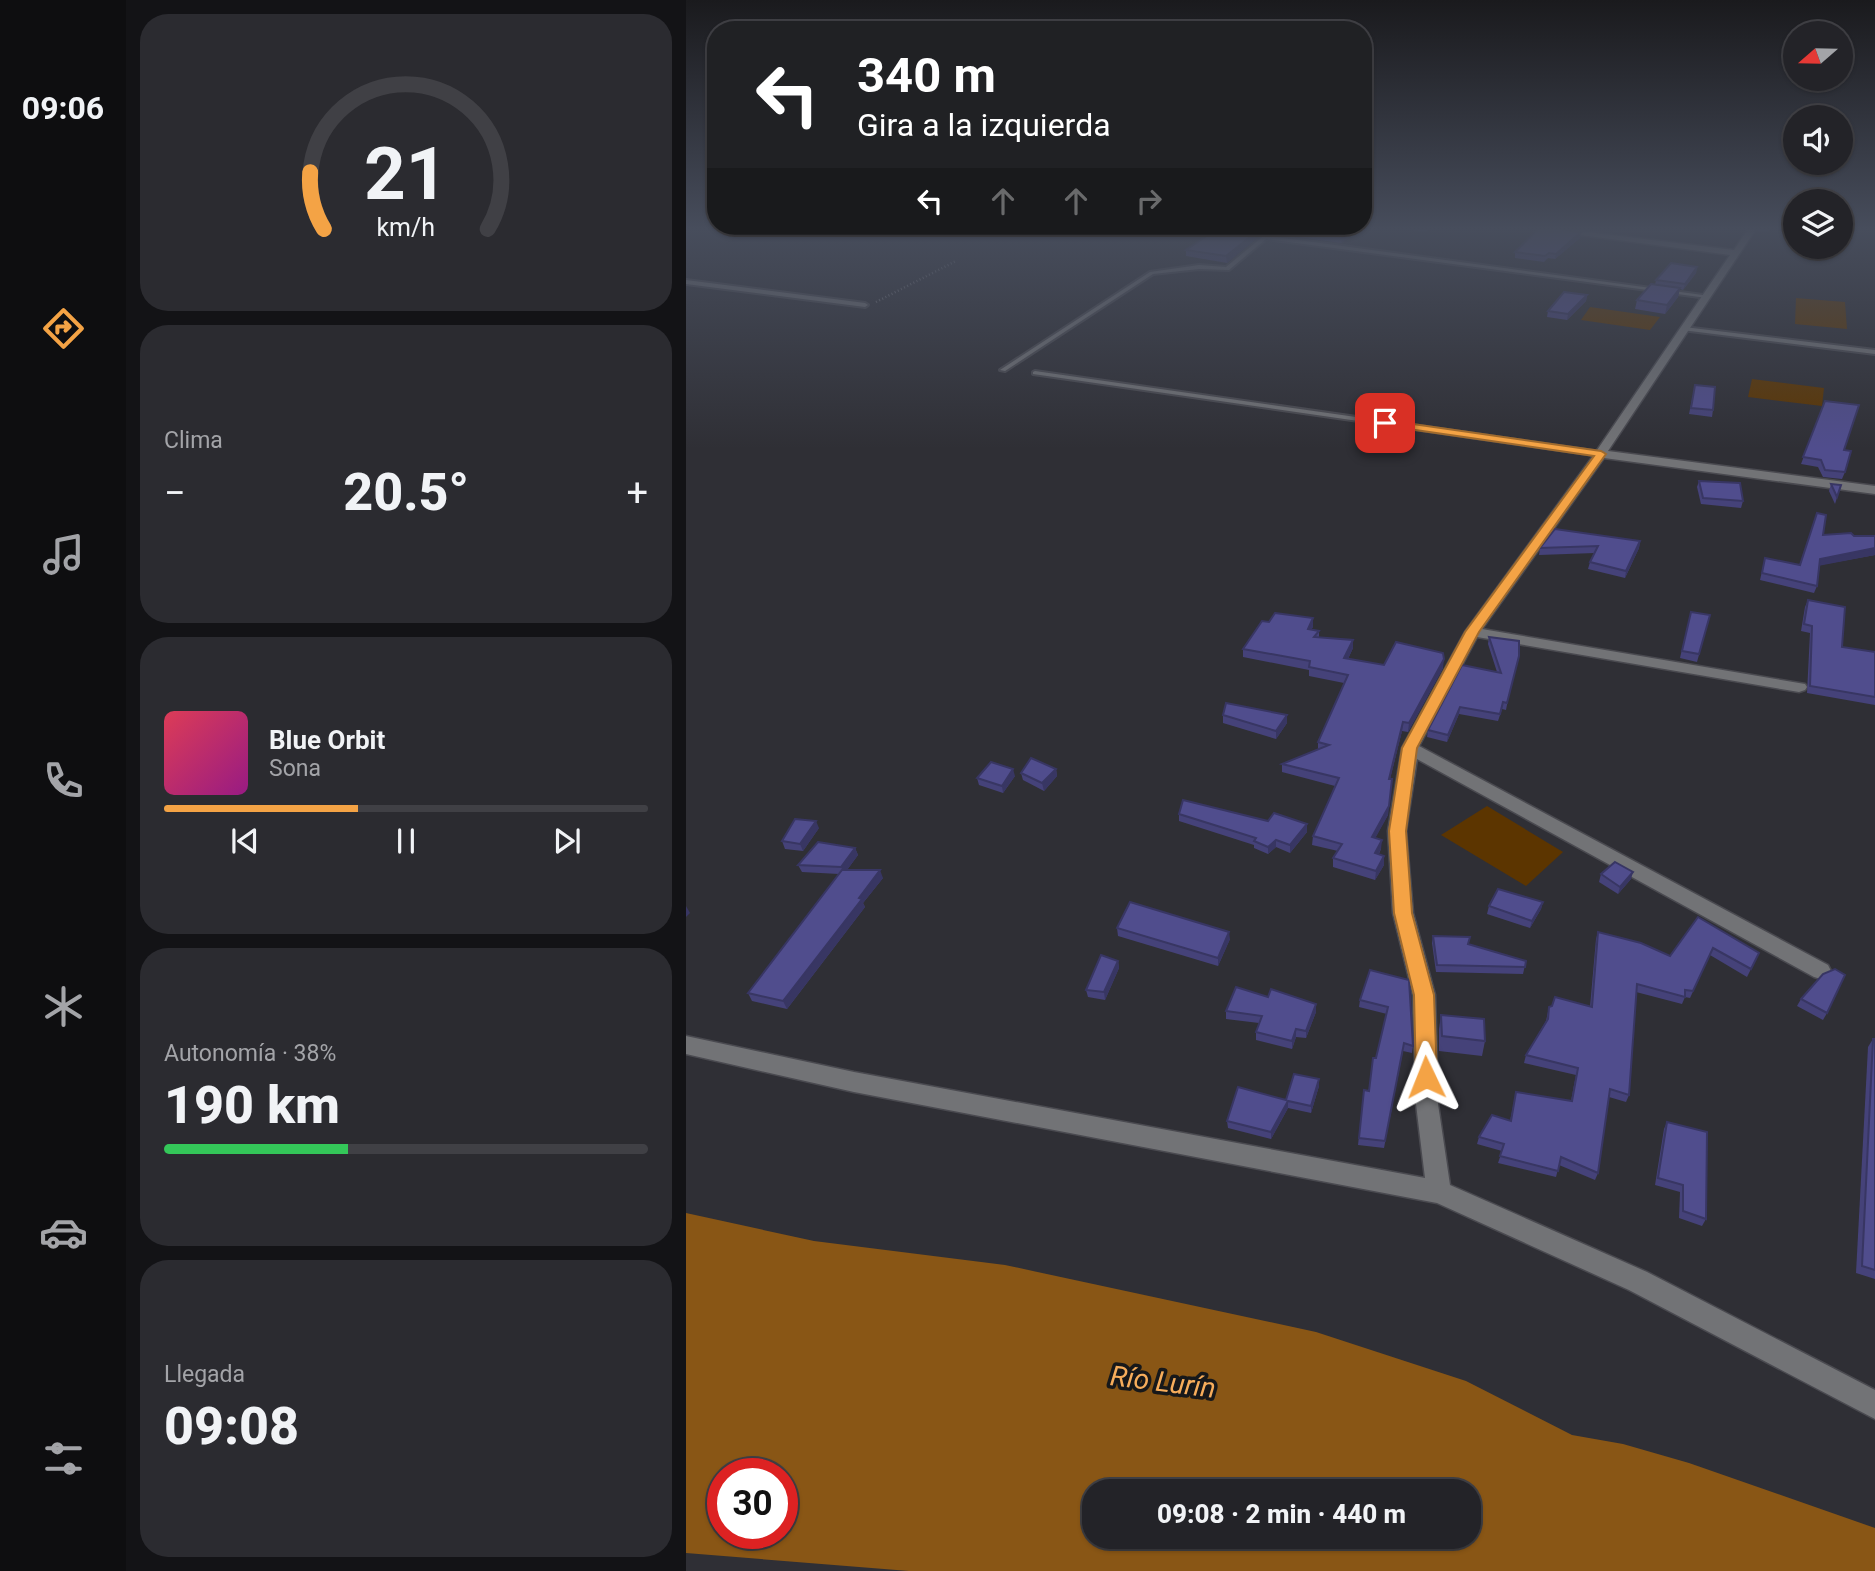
<!DOCTYPE html>
<html lang="es">
<meta charset="utf-8">
<style>
:root{--surface:#232328;--page:#2b2b30;--text:#f1f3f6;--muted:#a3a4a8;--line:#404045;--accent:#f4a345}
body{margin:0;font-family:Roboto,sans-serif;background:var(--page);color:var(--text);height:100vh;display:flex;flex-direction:column;font-size:26px;white-space:nowrap}
*{box-sizing:border-box;margin:0}
p{font-size:23px;color:var(--muted)}
.icon{flex:none;width:38px;height:38px;fill:none;stroke:currentColor;stroke-width:2;stroke-linecap:round;stroke-linejoin:round}
.map{position:relative;flex:1;overflow:hidden}
.side{display:flex;flex-direction:column;gap:14px;padding:14px;background:#131316;width:560px}
.side>*{flex:none}
.hud{position:absolute;left:21px;top:21px;width:665px;height:214px;border-radius:28px;box-shadow:0 2px 5px #0004,0 0 0 2px var(--line);background:#202124;color:#fff;overflow:hidden}
.needle{width:46px;rotate:250deg}
.controls{position:absolute;left:1097px;top:21px;display:grid;gap:14px}
.controls a{display:grid;place-items:center;width:70px;height:70px;border-radius:50%;background:var(--surface);box-shadow:0 2px 5px #0004,0 0 0 2px var(--line);font-size:35px}
.speed{position:absolute;left:21px;top:1458px;display:flex;gap:14px;font-size:35px;font-weight:700;text-align:center}
.speed>*{display:grid;place-content:center;width:91px;height:91px;border-radius:50%;background:var(--surface);box-shadow:0 2px 5px #0004,0 0 0 2px var(--line);line-height:1}
.speed .limit{border:10px solid #d22;background:#fff;color:#111}
.pin{position:absolute;display:grid;place-items:center;width:60px;height:60px;color:#fff;margin:-30px;border-radius:14px;box-shadow:0 4px 10px #0006}
.me{position:absolute;width:77px;margin:-38px;rotate:358deg;stroke-linejoin:round;filter:drop-shadow(0 0 5px #0008)}
.turn{display:flex;align-items:center;gap:24px;height:147px;padding:0 35px;font-size:32px}
.turn .icon{width:91px;height:91px;stroke-width:2.5}
.turn b{display:block;font-size:49px;line-height:60px}
.lanes{display:flex;align-items:center;height:66px;padding:0 35px;background:#0003;justify-content:center;gap:35px;direction:ltr}
.lanes .off{opacity:.35}
.big{font-size:52px;font-weight:800;line-height:1.1}
.side .card{flex:1;display:flex;flex-direction:column;justify-content:center;gap:10px;min-width:0;padding:0 24px;border-radius:28px;background:var(--page)}
.side .dial{align-items:center;gap:0}
.dial svg{height:182px;overflow:visible;fill:none;stroke:var(--line);stroke-width:7;stroke-linecap:round;text-anchor:middle}
.dial text{fill:var(--text);stroke:none}
.song{display:flex;align-items:center;gap:21px}
.cover{width:84px;height:84px;border-radius:10px;background:linear-gradient(135deg,hsl(350 70% 55%),hsl(310 70% 35%))}
.played{height:7px;border-radius:4px;background:linear-gradient(90deg,var(--accent) 40%,var(--line) 40%)}
.keys{display:flex;justify-content:space-around;direction:ltr}
.heat{display:flex;justify-content:space-between;align-items:center;font-size:38px;direction:ltr}
.charge{height:10px;border-radius:5px;background:linear-gradient(90deg,#34c759 38%,var(--line) 0)}
.trip{position:absolute;left:396px;top:1479px;width:399px;height:70px;border-radius:28px;background:var(--surface);box-shadow:0 2px 5px #0004,0 0 0 2px var(--line);font-weight:800;line-height:70px;text-align:center}
main{display:flex;flex:1;min-height:0}
.dock{display:flex;flex-direction:column;width:126px;justify-content:space-around;align-items:center;background:#0e0e10;color:var(--muted)}
.dock .icon{width:49px;height:49px}
.dock .current{color:var(--accent)}
.dock b{font-size:32px;color:var(--text)}
.map>svg:first-child{display:block}
</style>
<main>
<nav class="dock">
<b>09:06</b>
<svg class="icon current" aria-label="directions" viewBox="0 0 24 24"><path d="M12 3l9 9-9 9-9-9zM9 14v-3h6M13 9l2 2-2 2"/></svg>
<svg class="icon" aria-label="music" viewBox="0 0 24 24"><path d="M9 18V5l10-2v13"/><circle cx="6" cy="18" r="3"/><circle cx="16" cy="16" r="3"/></svg>
<svg class="icon" aria-label="phone" viewBox="0 0 24 24"><path d="M5 4h4l2 5-3 2q2 4 5 5l2-3 5 2v4C11 20 4 13 5 4z"/></svg>
<svg class="icon" aria-label="climate" viewBox="0 0 24 24"><path d="M12 3v18M4 7l16 10M4 17L20 7"/></svg>
<svg class="icon" aria-label="car" viewBox="0 0 24 24"><path d="M5 17H2v-5l4-1 3-4h7l3 4 3 1v5h-3M9 17h6M6 11h13"/><circle cx="7" cy="17" r="2"/><circle cx="17" cy="17" r="2"/></svg>
<svg class="icon" aria-label="filters" viewBox="0 0 24 24"><path d="M4 7h16M4 17h16"/><circle cx="9" cy="7" r="2"/><circle cx="15" cy="17" r="2"/></svg>
</nav>
<section class="side">
<div class="card dial"><svg viewBox="0 0 100 80">
<path d="M14 69A42 42 0 1 1 86 69"/>
<path d="M14 69A42 42 0 0 1 8 44" stroke="#f4a345"/>
<text x="50" y="56" font-size="32" font-weight="700">21</text>
<text x="50" y="72" font-size="11">km/h</text>
</svg></div>
<div class="card"><p>Clima</p>
<div class="heat"><a>−</a><b class="big">20.5°</b><a>+</a></div>
</div>
<div class="card">
<div class="song"><i class="cover"></i><div><b>Blue Orbit</b><p>Sona</p></div></div>
<div class="played"></div>
<div class="keys"><svg class="icon" aria-label="previous" viewBox="0 0 24 24"><path d="M18 5L8 12l10 7zM5 5v14"/></svg><svg class="icon" aria-label="pause" viewBox="0 0 24 24"><path d="M8 5v14M16 5v14"/></svg><svg class="icon" aria-label="next" viewBox="0 0 24 24"><path d="M6 5l10 7-10 7zM19 5v14"/></svg></div>
</div>
<div class="card"><p>Autonomía · 38%</p><b class="big">190 km</b><div class="charge"></div></div>
<div class="card"><p>Llegada</p><b class="big">09:08</b></div>
</section>
<div class="map">
<svg width="1189" height="1571" viewBox="0 0 1189 1571">
<rect width="100%" height="100%" fill="#2f2f35"/>
<g fill="#5c3500">
<polygon points="1110,298 1159,302 1161,329 1109,324"/>
<polygon points="904,307 974,317 964,330 895,320"/>
<polygon points="1066,379 1138,388 1136,406 1062,397"/>
<polygon points="801,806 877,852 840,886 755,835"/>
</g>
<path fill="#895615" fill-rule="evenodd" d="M0,1213L128,1241L319,1265L630,1332L780,1381L886,1435L937,1444L1003,1463L1189,1528V1571H223L0,1553ZM37,1474H96V1533H37ZM408,1491H782V1536H408Z"/>
<g fill="none" stroke-linecap="round" stroke-linejoin="round">
<defs>
<g id="service">
<polygon points="586,229 591,229 583,236 1024,296 1021,298 580,239 543,270 513,269 467,274 319,371 314,370 464,272 513,265 540,267"/>
<polygon points="0,280 179,303 182,305 179,307 0,284"/>
<polygon points="998,327 1189,350 1189,354 996,330 996,328"/>
<polygon points="349,371 915,452 919,454 915,456 347,374 347,372"/>
</g>
<polygon id="minor" points="850,229 877,229 1048,250 1062,229 1070,229 922,451 1189,486 1189,494 918,458 796,629 1119,684 1121,687 1119,690 1113,692 791,637 733,746 1142,965 1145,971 1142,977 1135,979 1128,977 731,759 720,831 727,913 749,995 752,1104 764,1185 961,1272 1189,1390 1189,1419 943,1290 751,1203 168,1092 0,1054 0,1036 168,1072 739,1178 730,1104 727,995 707,913 702,831 716,748 779,632 905,459 1044,255"/>
</defs>
<use href="#service" stroke="#4a4a50" stroke-width="4"/>
<use href="#minor" stroke="#4a4a50" stroke-width="3"/>
<polyline stroke="#717277" stroke-width="2.5" stroke-dasharray="1 2.5" stroke-linecap="butt" points="190,302 270,261"/>
<use href="#service" fill="#727376" fill-rule="evenodd"/>
<use href="#minor" fill="#727376" fill-rule="evenodd"/>
</g>
<g fill="#454279">
<polygon points="531,229 582,229 541,263 500,256 500,250"/>
<polygon points="589,229 674,229 655,243 589,234"/>
<polygon points="719,229 743,229 739,232"/>
<polygon points="1071,229 1084,229 1082,232 1072,231"/>
<polygon points="895,232 894,238 869,259 862,258 858,262 829,258 829,252"/>
<polygon points="1011,267 1010,273 997,290 994,289 992,297 979,314 949,309 951,300 969,285 970,280"/>
<polygon points="901,295 900,301 881,320 861,317 862,311"/>
<polygon points="1009,385 1027,410 1026,417 1003,414"/>
<polygon points="1139,401 1158,450 1159,472 1156,479 1137,477 1132,467 1115,464"/>
<polygon points="1013,481 1057,501 1055,508 1015,504 1011,487"/>
<polygon points="1145,484 1155,485 1149,504 1143,491"/>
<polygon points="1137,535 1189,536 1189,555 1134,565 1131,586 1128,593 1074,580 1079,558 1114,565"/>
<polygon points="954,541 953,548 939,578 902,569 904,562 909,553 853,555 854,548"/>
<polygon points="1122,600 1156,647 1189,652 1189,705 1121,693 1124,633 1115,631 1119,607"/>
<polygon points="1024,615 1011,662 994,658 1003,619"/>
<polygon points="627,618 627,627 625,629 633,631 633,637 667,648 662,659 698,665 757,668 722,732 716,731 704,779 702,815 689,838 695,849 693,854 698,865 689,880 647,867 647,858 652,851 626,845 627,836 649,786 596,772 596,764 632,750 632,742 658,683 623,676 623,670 557,657 557,649 583,622"/>
<polygon points="803,637 833,641 820,710 816,709 812,721 773,714 761,742 741,737 742,730 811,672 802,644"/>
<polygon points="537,715 601,723 590,739 537,723"/>
<polygon points="370,769 371,776 358,791 337,780 335,773"/>
<polygon points="329,776 317,793 293,785 291,778"/>
<polygon points="493,814 621,824 621,832 604,853 590,847 582,854 568,848 568,845 493,821"/>
<polygon points="133,828 117,851 99,849 96,841"/>
<polygon points="169,848 172,855 161,870 197,878 177,903 179,907 101,1009 66,1001 62,993 153,874 116,872 112,865"/>
<polygon points="915,874 945,879 932,894 913,882"/>
<polygon points="857,902 855,909 844,928 801,914 803,906"/>
<polygon points="1012,917 1073,953 1061,977 1024,955 1004,998 999,997 996,1004 950,992 943,1095 940,1102 923,1097 912,1173 909,1180 873,1165 870,1177 812,1163 816,1151 791,1144 793,1137 824,1121 830,1092 885,1101 890,1075 838,1063 840,1055 860,1021 863,1007 904,1007 910,939 912,932 984,956"/>
<polygon points="431,928 544,939 532,966 432,936"/>
<polygon points="747,936 783,944 840,961 837,974 750,972 746,943"/>
<polygon points="432,961 433,968 419,1000 402,997 400,990"/>
<polygon points="684,970 727,1046 726,1053 717,1051 698,1148 672,1145 678,1090 683,1091 701,1014 673,1007 674,1000"/>
<polygon points="582,997 630,1004 630,1012 620,1038 610,1037 606,1049 570,1040 570,1032 573,1023 540,1019 540,1011"/>
<polygon points="1115,999 1141,1013 1137,1020 1111,1006"/>
<polygon points="755,1015 799,1041 796,1056 753,1051 753,1029"/>
<polygon points="1187,1039 1189,1039 1189,1279 1170,1273 1182,1047"/>
<polygon points="633,1079 633,1086 625,1113 602,1108 585,1139 542,1128 541,1121 600,1100"/>
<polygon points="981,1122 1020,1219 1016,1226 993,1218 994,1192 969,1185 978,1129"/>
</g>
<g fill="#383663">
<polygon points="574,229 582,229 541,263 540,256"/>
<polygon points="665,229 674,229 655,243 655,237"/>
<polygon points="895,232 894,238 869,259 870,254"/>
<polygon points="1011,267 1010,273 997,290 999,284"/>
<polygon points="994,288 992,297 979,314 981,305"/>
<polygon points="901,295 900,301 881,320 882,314"/>
<polygon points="954,541 953,548 939,578 940,571"/>
<polygon points="1189,548 1189,555 1132,566 1134,559"/>
<polygon points="627,618 627,627 621,637 622,629"/>
<polygon points="667,640 667,648 658,667 658,658"/>
<polygon points="758,659 757,668 722,732 723,723"/>
<polygon points="774,707 773,714 761,742 762,735"/>
<polygon points="601,715 601,723 590,739 590,731"/>
<polygon points="717,722 716,731 702,787 703,779"/>
<polygon points="327,769 329,776 317,793 316,786"/>
<polygon points="370,769 371,776 358,791 356,783"/>
<polygon points="706,779 702,815 685,846 686,837"/>
<polygon points="130,821 133,828 117,851 114,844"/>
<polygon points="621,824 621,832 604,853 604,845"/>
<polygon points="590,840 590,847 582,854 582,847"/>
<polygon points="696,840 695,849 688,862 689,853"/>
<polygon points="169,848 172,855 158,874 155,867"/>
<polygon points="698,856 698,865 689,880 690,871"/>
<polygon points="194,870 197,878 177,903 179,907 101,1009 97,1001"/>
<polygon points="947,872 945,879 932,894 934,887"/>
<polygon points="857,902 855,909 844,928 846,921"/>
<polygon points="0,906 4,913 0,917"/>
<polygon points="543,932 544,939 532,966 532,958"/>
<polygon points="432,961 433,968 419,1000 418,992"/>
<polygon points="630,1004 630,1012 620,1038 620,1031"/>
<polygon points="610,1029 610,1037 606,1049 606,1041"/>
<polygon points="633,1079 633,1086 625,1113 625,1106"/>
<polygon points="602,1101 602,1108 585,1139 585,1132"/>
</g>
<g fill="#504d8d" stroke="#383663" stroke-width="2">
<polygon points="531,229 574,229 540,256 500,250"/>
<polygon points="600,229 665,229 655,237"/>
<polygon points="852,229 872,229 895,232 870,254 863,253 859,256 829,252"/>
<polygon points="985,263 1011,267 999,284 970,280"/>
<polygon points="965,284 994,288 981,305 951,300"/>
<polygon points="878,292 901,295 882,314 862,311"/>
<polygon points="1009,385 1029,387 1027,410 1005,408"/>
<polygon points="1139,401 1173,405 1158,450 1165,451 1159,472 1139,470 1135,460 1117,457"/>
<polygon points="1013,481 1054,483 1057,501 1017,498"/>
<polygon points="1145,484 1155,485 1151,497"/>
<polygon points="1131,513 1140,515 1137,535 1165,533 1168,536 1189,536 1189,548 1134,559 1131,586 1076,573 1079,558 1114,565"/>
<polygon points="869,529 954,541 940,571 904,562 912,546 854,548"/>
<polygon points="1122,600 1159,607 1156,647 1189,652 1189,697 1124,686 1126,626 1118,624"/>
<polygon points="1005,612 1024,615 1013,654 996,651"/>
<polygon points="589,613 627,618 622,629 633,631 628,637 667,640 658,658 698,665 710,642 757,653 758,659 723,723 717,722 703,779 706,779 703,806 686,837 696,840 689,853 698,856 690,871 647,858 656,844 627,836 653,778 596,764 643,745 632,742 662,675 623,667 624,661 557,649 576,621 583,622"/>
<polygon points="803,637 833,641 833,656 821,703 817,702 814,714 774,707 762,735 742,730 776,665 815,673"/>
<polygon points="540,703 601,715 590,731 537,715"/>
<polygon points="345,758 370,769 356,783 335,773"/>
<polygon points="305,762 327,769 316,786 291,778"/>
<polygon points="497,800 582,821 588,813 621,824 604,845 590,840 582,847 568,841 570,838 493,814"/>
<polygon points="109,819 130,821 114,844 96,841"/>
<polygon points="132,842 169,848 155,867 112,865"/>
<polygon points="929,862 947,872 934,887 915,874"/>
<polygon points="156,870 194,870 173,898 176,899 97,1001 62,993"/>
<polygon points="812,889 857,902 846,921 803,906"/>
<polygon points="444,902 543,932 532,958 431,928"/>
<polygon points="1012,917 1073,953 1065,969 1027,948 1007,991 999,990 999,997 951,984 943,1095 924,1089 912,1173 875,1157 872,1171 814,1156 818,1144 793,1137 806,1115 825,1121 830,1092 886,1101 892,1068 840,1055 862,1019 863,1007 866,1006 869,997 906,1007 912,932 955,943 984,956"/>
<polygon points="747,936 784,937 782,944 840,961 839,967 751,965"/>
<polygon points="415,955 432,961 418,992 400,990"/>
<polygon points="1149,969 1159,975 1141,1013 1115,999 1137,974"/>
<polygon points="684,970 723,980 727,1046 718,1043 699,1141 673,1138 678,1090 683,1091 687,1058 690,1058 702,1007 674,1000"/>
<polygon points="550,987 582,997 585,989 630,1004 620,1031 610,1029 606,1041 570,1032 576,1016 540,1011"/>
<polygon points="755,1015 798,1019 799,1041 756,1036"/>
<polygon points="1187,1039 1189,1039 1189,1270 1176,1266"/>
<polygon points="608,1074 633,1079 625,1106 602,1101 585,1132 541,1121 552,1087 600,1100"/>
<polygon points="981,1122 1021,1132 1020,1219 997,1211 997,1185 972,1178"/>
</g>
<linearGradient id="sky" x2="0" y2="1"><stop stop-color="#1a1a1d"/><stop offset="0.51" stop-color="#474d5c"/><stop offset="1" stop-color="#474d5c" stop-opacity="0"/></linearGradient>
<rect width="1189" height="449" fill="url(#sky)"/>
<polygon fill="#f4a345" stroke="#9f6a2d" stroke-width="2" points="699,420 915,451 920,454 793,632 731,748 720,831 726,913 748,995 751,1077 748,1083 740,1086 733,1083 730,1077 728,995 708,913 703,831 716,748 779,632 908,456 695,425 694,423"/>
<g text-anchor="middle" dominant-baseline="central" stroke-width="7" stroke-linejoin="round" paint-order="stroke">
<g font-size="28" font-style="italic" fill="#f7ad5b" stroke="#17181a">
<text transform="translate(477 1382) rotate(7)">Río Lurín</text>
</g>
</g>
</svg>
<div class="controls">
<a><svg class="needle" viewBox="-14 -14 28 28"><path d="M0-13l5 13h-10z" fill="#e53935"/><path d="M0 13l5-13h-10z" fill="#a3a4a8"/></svg></a>
<a><svg class="icon" aria-label="sound" viewBox="0 0 24 24"><path d="M4 9h4l5-4v14l-5-4H4zM17 9q2 3 0 6"/></svg></a>
<a><svg class="icon" aria-label="layers" viewBox="0 0 24 24"><path d="M12 4l9 5-9 5-9-5zM3 14l9 5 9-5"/></svg></a>
</div>
<div class="speed"><div class="limit">30</div></div>
<div class="pin" style="left:699px;top:423px;background:#d93025"><svg class="icon" aria-label="arrive" viewBox="0 0 24 24"><path d="M6 21V4h12l-3 4 3 4H6"/></svg></div>
<svg class="me" style="left:740px;top:1077px" viewBox="-20 -20 40 40"><path d="M0-17L14 15 0 8-14 15z" fill="#f4a345" stroke="#fff" stroke-width="4"/></svg>
<div class="trip">09:08 · 2 min · 440 m</div>
<div class="hud">
<div class="turn"><svg class="icon" aria-label="left" viewBox="0 0 24 24"><path d="M17 20v-9H6M10 6l-5 5 5 5"/></svg><div><b>340 m</b>Gira a la izquierda</div></div>
<div class="lanes"><svg class="icon" aria-label="left" viewBox="0 0 24 24"><path d="M17 20v-9H6M10 6l-5 5 5 5"/></svg><svg class="icon off" aria-label="ahead" viewBox="0 0 24 24"><path d="M12 20V5M6 11l6-6 6 6"/></svg><svg class="icon off" aria-label="ahead" viewBox="0 0 24 24"><path d="M12 20V5M6 11l6-6 6 6"/></svg><svg class="icon off" aria-label="right" viewBox="0 0 24 24"><path d="M7 20v-9h11M14 6l5 5-5 5"/></svg></div>
</div>
</div>
</main>
